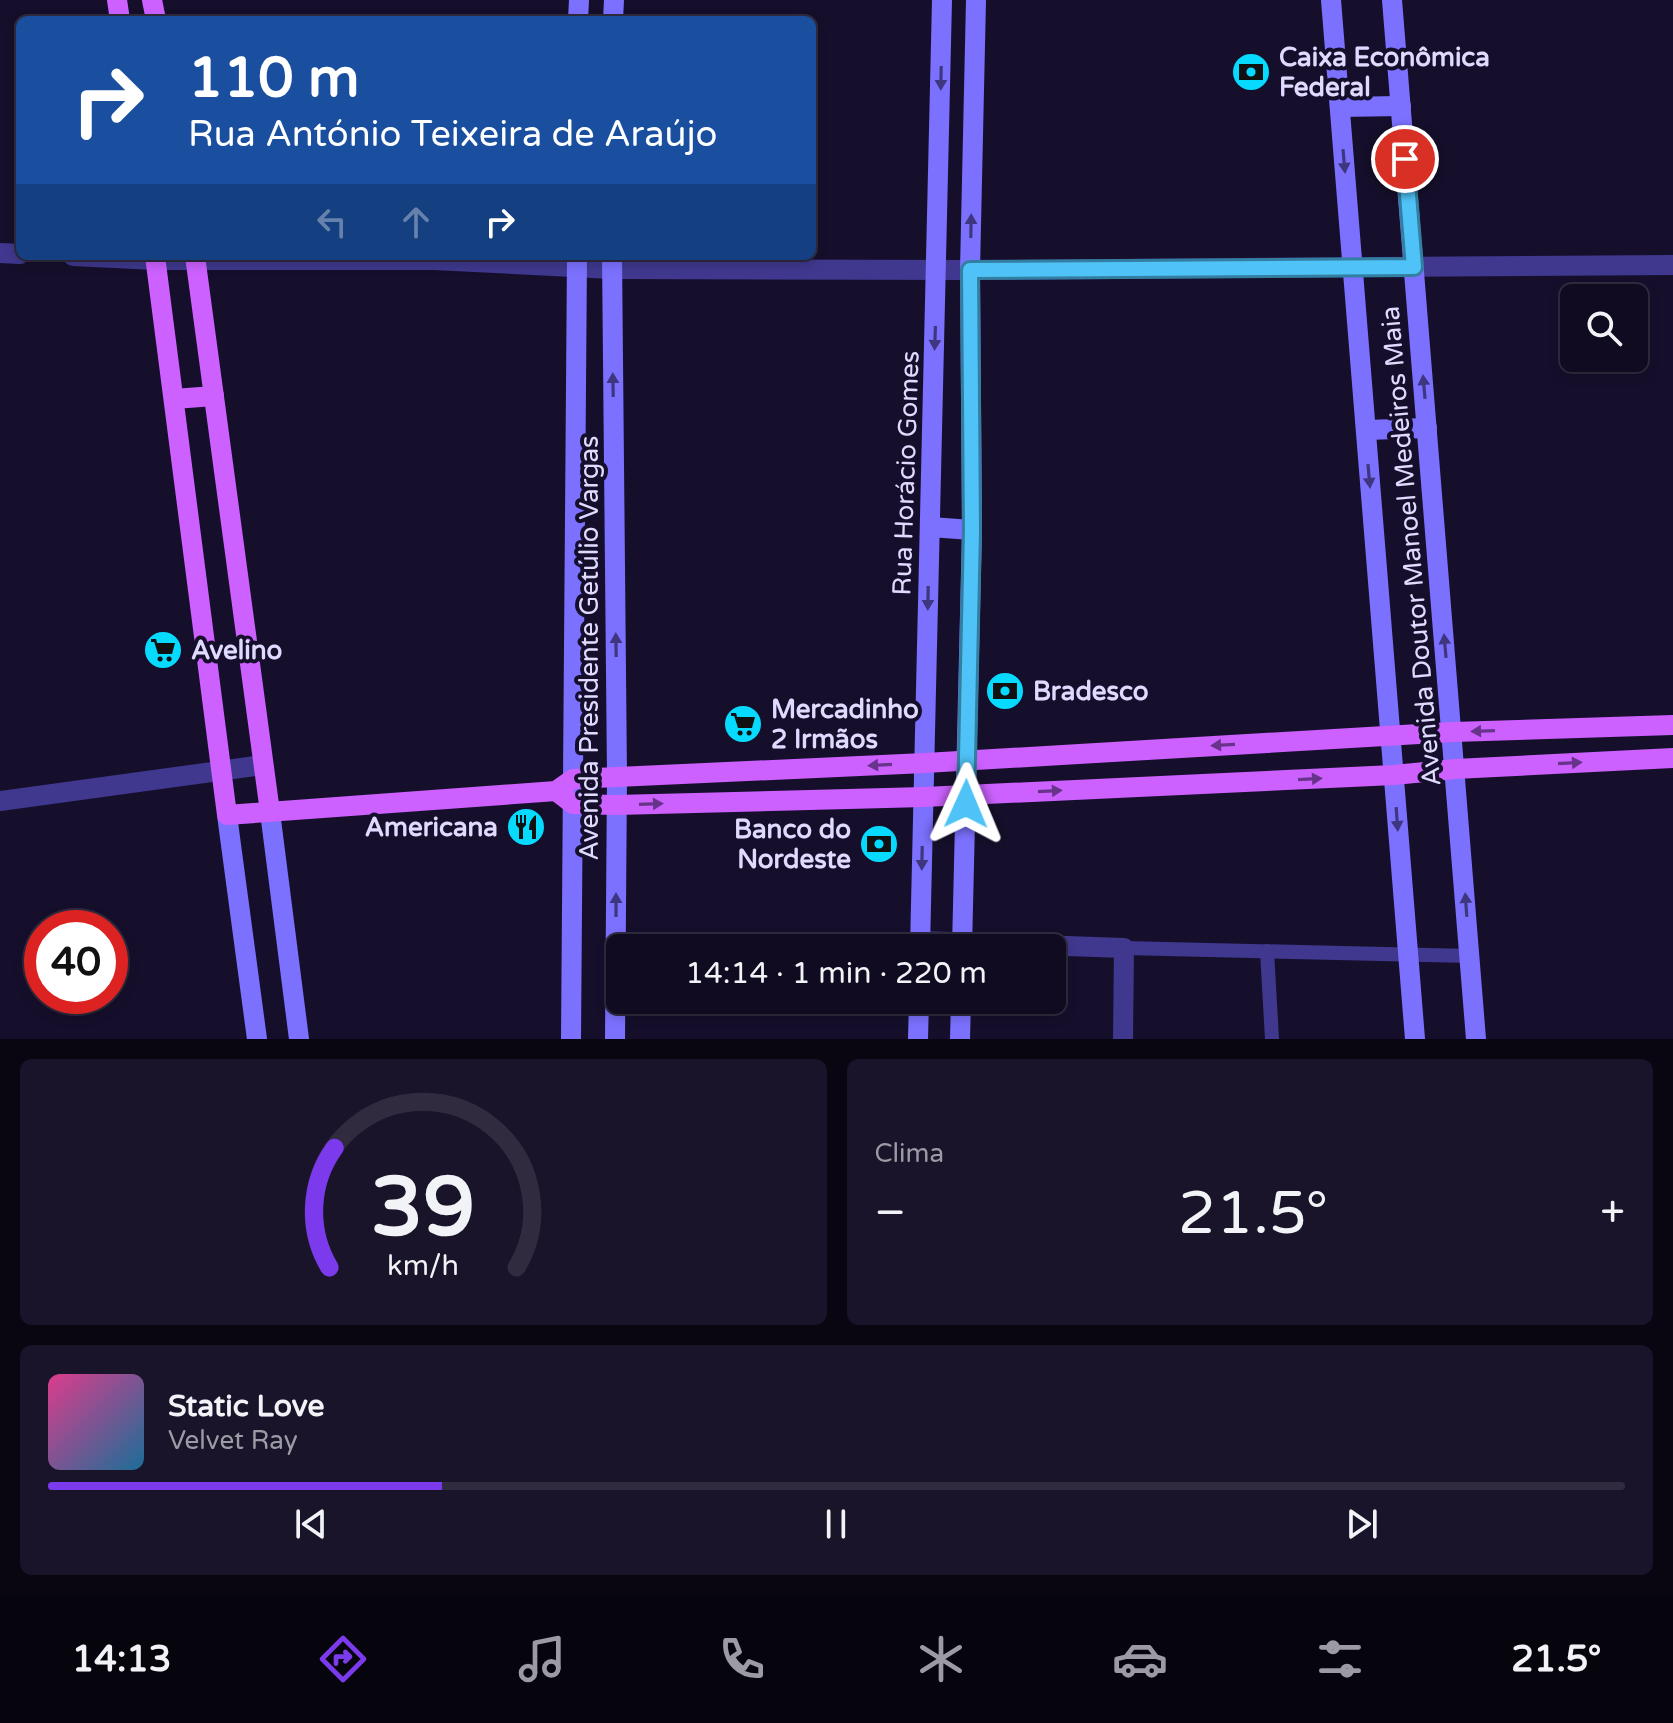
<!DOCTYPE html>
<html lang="pt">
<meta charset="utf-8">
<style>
:root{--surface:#100b21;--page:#19142a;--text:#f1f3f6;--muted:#9c9ba5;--line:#302b3f;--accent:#7c3aed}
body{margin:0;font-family:"Varela Round",sans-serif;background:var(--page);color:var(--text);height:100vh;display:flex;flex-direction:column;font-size:30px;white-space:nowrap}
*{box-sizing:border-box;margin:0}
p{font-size:26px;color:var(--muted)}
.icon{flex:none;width:44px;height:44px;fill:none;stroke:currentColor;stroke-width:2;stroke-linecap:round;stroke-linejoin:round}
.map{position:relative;height:1039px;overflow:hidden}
.details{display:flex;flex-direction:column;gap:20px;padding:20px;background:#090612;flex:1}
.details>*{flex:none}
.top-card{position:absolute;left:16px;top:16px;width:800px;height:244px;border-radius:12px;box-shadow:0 4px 12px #0003,0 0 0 2px var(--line);background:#1a4fa0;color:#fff;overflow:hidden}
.tools{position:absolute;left:1560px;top:284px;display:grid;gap:16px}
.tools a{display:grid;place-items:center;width:88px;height:88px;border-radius:12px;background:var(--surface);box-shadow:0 4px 12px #0003,0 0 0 2px var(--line);font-size:40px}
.speed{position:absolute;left:24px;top:910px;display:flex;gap:16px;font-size:40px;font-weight:700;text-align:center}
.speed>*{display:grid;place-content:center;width:104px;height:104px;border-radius:50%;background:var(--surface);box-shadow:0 4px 12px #0003,0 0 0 2px var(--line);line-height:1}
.speed .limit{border:12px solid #d22;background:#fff;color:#111}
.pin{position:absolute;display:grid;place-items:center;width:68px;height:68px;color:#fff;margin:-34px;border:4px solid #fff;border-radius:50%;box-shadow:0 2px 8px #0007}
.me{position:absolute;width:88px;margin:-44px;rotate:1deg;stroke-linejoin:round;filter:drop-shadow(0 0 6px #0008)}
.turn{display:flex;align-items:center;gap:28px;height:168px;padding:0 40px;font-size:36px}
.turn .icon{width:104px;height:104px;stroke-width:2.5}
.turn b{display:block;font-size:56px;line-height:68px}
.lanes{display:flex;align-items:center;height:76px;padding:0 40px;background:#0003;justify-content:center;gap:40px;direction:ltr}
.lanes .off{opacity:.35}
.big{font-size:60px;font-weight:600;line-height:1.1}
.details .tile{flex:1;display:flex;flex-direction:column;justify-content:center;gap:12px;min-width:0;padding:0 28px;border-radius:12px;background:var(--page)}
.details .dial{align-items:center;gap:0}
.dial svg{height:208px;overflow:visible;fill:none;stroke:var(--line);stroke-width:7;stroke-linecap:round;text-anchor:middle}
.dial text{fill:var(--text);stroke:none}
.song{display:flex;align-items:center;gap:24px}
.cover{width:96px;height:96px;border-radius:12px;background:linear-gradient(135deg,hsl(330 70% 55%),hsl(200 70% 35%))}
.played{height:8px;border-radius:4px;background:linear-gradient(90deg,var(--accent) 25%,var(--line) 25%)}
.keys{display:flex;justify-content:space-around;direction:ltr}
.heat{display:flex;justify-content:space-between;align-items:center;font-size:44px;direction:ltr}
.details .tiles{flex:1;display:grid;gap:20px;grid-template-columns:1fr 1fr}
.tile:last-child{grid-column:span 2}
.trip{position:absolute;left:606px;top:934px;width:460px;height:80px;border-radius:12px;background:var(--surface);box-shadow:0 4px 12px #0003,0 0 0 2px var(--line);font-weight:600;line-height:80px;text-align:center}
.tabs{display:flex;height:128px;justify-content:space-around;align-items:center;background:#06040d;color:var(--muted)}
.tabs .icon{width:56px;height:56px}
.tabs .on{color:var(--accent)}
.tabs b{font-size:36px;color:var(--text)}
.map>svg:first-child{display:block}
</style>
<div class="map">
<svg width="1673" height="1039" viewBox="0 0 1673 1039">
<rect width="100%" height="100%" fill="#160f2c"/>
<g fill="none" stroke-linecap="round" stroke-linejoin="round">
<g stroke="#3f388e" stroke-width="14">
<polyline points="1124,948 1470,956"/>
<polyline points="1267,951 1272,1039"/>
</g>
<g stroke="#3f388e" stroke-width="20">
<polyline points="0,253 20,254"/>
<polyline points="73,256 156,260 434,260 612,269 970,270 1673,265"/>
<polyline points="0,801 263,765"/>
<polyline points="921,941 1124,948 1123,1039"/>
</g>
<g stroke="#7c71ff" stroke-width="20">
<polyline points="1331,0 1415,1039"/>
<polyline points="1392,0 1476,1039"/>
<polyline points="578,20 579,0"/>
<polyline points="613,20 614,0"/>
<polyline points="1340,107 1401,106"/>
<polyline points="612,256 617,776 615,1039"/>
<polyline points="1366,430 1427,428"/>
<polyline points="930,527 972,530"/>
<polyline points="270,812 299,1039"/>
<polyline points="227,815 257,1039"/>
<polyline points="920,948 942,0"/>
<polyline points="962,948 972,530 970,270 976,0"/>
<polyline points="571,1039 577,256"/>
<polyline points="918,1039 919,1000"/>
<polyline points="960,1039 961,1000"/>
</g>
<g stroke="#cc61ff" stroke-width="20">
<polyline points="117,0 120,20"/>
<polyline points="152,0 156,20"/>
<polyline points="155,256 227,815 556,791 573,779 925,763 1453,732 1673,725"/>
<polyline points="195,256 270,812"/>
<polyline points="174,399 214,396"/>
<polyline points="556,791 573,804 616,805 924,797 1394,775 1455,769 1673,758"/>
</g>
</g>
<defs><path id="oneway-solid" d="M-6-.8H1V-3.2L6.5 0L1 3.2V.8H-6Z" transform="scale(2)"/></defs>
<g fill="#3f3680">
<use href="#oneway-solid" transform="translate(941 78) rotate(91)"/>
<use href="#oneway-solid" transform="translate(1344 161) rotate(85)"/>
<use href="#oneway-solid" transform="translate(971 226) rotate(-89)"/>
<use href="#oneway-solid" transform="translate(935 338) rotate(92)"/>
<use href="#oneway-solid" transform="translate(613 385) rotate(-91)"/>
<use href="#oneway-solid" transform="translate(1424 387) rotate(-95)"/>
<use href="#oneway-solid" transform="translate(1369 476) rotate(85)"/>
<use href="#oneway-solid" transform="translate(928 598) rotate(91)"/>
<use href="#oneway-solid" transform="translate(616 645) rotate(-91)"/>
<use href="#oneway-solid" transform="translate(1445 646) rotate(-95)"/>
<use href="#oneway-solid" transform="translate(1397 819) rotate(86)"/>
<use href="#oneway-solid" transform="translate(922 858) rotate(91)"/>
<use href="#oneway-solid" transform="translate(616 905) rotate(-90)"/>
<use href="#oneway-solid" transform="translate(1466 905) rotate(-94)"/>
</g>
<g fill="#68348b">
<use href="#oneway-solid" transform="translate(1483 731) rotate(178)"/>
<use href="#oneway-solid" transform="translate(1223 745) rotate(177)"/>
<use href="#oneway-solid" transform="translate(1570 763) rotate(-3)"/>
<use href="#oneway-solid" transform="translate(880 765) rotate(177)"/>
<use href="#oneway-solid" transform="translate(1310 779) rotate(-3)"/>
<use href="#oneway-solid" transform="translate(1050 791) rotate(-3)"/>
<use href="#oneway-solid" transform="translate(651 804) rotate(-2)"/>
</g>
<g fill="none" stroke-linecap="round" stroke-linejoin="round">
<defs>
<polyline id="route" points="966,804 972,530 970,270 1414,267 1405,159"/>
</defs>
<use href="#route" stroke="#337fa1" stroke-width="20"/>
<use href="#route" stroke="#4fc3f7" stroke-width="14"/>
</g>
<defs>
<symbol id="bank-disc" viewBox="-11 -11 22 22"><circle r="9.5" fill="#06daff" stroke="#160f2c"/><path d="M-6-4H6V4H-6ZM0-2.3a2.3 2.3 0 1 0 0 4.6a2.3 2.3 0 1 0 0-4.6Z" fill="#111"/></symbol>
<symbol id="supermarket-disc" viewBox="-11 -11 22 22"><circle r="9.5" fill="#06daff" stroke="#160f2c"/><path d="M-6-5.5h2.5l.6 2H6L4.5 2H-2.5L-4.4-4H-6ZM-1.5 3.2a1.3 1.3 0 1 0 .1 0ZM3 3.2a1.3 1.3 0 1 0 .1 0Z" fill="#111"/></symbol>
<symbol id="restaurant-disc" viewBox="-11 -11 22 22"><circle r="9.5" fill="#06daff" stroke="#160f2c"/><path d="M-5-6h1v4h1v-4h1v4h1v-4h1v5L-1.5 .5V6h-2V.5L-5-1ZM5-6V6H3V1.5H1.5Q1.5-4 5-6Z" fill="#111"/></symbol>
</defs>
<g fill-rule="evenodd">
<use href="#bank-disc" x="1229" y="50" width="44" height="44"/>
<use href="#supermarket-disc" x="141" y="628" width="44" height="44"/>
<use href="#bank-disc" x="983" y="669" width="44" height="44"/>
<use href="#supermarket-disc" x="721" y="702" width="44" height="44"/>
<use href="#restaurant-disc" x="504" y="805" width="44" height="44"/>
<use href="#bank-disc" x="857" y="822" width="44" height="44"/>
</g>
<g text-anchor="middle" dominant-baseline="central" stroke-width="8" stroke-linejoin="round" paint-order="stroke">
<g font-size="26" font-weight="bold" fill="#e0daff" stroke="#160f2c" text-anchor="start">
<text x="1279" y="57">Caixa Econômica<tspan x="1279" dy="30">Federal</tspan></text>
<text x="191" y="650">Avelino</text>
<text x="1033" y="691">Bradesco</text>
<text x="771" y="709">Mercadinho<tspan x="771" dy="30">2 Irmãos</tspan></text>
<text x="498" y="827" text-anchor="end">Americana</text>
<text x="851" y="829" text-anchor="end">Banco do<tspan x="851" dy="30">Nordeste</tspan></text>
</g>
<g font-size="26" fill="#e0daff" stroke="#160f2c">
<text transform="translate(906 473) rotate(-88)">Rua Horácio Gomes</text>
<text transform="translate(1411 546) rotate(-95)">Avenida Doutor Manoel Medeiros Maia</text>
<text transform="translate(589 648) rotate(-90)">Avenida Presidente Getúlio Vargas</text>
</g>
</g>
</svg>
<div class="tools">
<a><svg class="icon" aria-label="search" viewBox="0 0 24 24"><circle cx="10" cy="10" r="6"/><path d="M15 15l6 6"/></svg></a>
</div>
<div class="speed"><div class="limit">40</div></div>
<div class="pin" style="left:1405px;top:159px;background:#d93025"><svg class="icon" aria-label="arrive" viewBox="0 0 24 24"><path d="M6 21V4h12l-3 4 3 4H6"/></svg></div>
<svg class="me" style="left:966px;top:804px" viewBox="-20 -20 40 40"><path d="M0-17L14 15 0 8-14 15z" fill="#4fc3f7" stroke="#fff" stroke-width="4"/></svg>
<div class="trip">14:14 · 1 min · 220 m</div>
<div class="top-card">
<div class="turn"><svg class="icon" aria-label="right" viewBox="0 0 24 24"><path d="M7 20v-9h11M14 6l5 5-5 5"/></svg><div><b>110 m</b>Rua António Teixeira de Araújo</div></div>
<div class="lanes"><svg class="icon off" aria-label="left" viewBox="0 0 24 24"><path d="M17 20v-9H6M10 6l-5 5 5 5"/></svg><svg class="icon off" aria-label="ahead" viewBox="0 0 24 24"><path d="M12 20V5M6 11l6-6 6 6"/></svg><svg class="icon" aria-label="right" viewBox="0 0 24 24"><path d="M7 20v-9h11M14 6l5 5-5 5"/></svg></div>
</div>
</div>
<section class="details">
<div class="tiles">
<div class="tile dial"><svg viewBox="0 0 100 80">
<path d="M14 69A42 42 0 1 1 86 69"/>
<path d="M14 69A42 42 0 0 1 16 23" stroke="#7c3aed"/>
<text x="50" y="56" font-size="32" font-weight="700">39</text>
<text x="50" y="72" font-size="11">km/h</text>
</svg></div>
<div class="tile"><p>Clima</p>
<div class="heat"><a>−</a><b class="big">21.5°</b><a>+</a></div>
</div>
<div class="tile">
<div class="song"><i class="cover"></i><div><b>Static Love</b><p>Velvet Ray</p></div></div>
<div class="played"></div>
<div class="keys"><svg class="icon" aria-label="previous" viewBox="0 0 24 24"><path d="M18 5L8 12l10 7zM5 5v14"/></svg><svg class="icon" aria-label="pause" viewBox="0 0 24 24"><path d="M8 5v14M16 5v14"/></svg><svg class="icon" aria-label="next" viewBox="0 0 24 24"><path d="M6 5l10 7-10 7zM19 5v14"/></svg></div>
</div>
</div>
</section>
<nav class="tabs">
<b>14:13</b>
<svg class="icon on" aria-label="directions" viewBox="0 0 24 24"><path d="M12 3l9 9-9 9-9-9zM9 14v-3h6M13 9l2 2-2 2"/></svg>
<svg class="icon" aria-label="music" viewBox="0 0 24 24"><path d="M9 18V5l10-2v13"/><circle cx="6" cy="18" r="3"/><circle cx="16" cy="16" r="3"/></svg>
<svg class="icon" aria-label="phone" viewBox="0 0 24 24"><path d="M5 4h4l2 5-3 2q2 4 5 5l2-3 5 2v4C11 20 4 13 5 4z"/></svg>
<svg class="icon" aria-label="climate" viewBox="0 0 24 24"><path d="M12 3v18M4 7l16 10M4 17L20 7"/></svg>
<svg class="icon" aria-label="car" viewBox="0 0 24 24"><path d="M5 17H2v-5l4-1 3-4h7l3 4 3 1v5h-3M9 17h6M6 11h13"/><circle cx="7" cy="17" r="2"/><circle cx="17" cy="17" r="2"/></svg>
<svg class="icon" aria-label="filters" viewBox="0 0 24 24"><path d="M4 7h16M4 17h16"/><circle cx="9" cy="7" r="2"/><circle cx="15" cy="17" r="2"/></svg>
<b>21.5°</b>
</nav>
